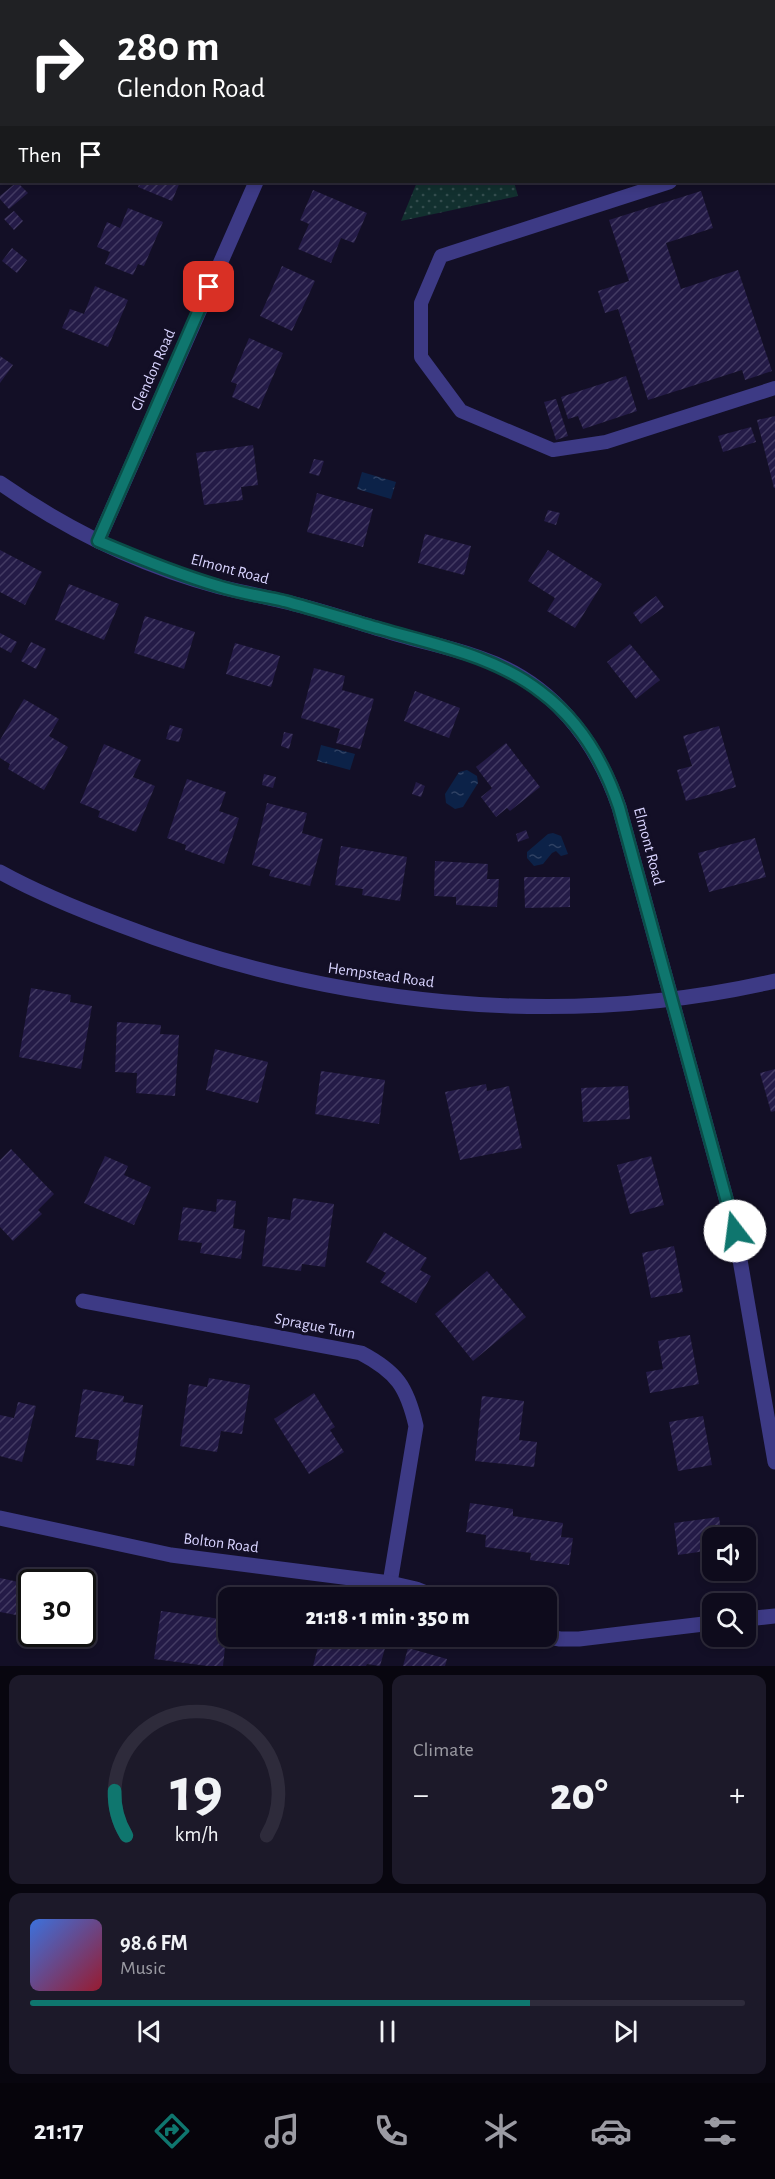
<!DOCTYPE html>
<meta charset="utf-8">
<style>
:root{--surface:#0e0b1c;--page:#1c1929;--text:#f1f3f6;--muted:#9b9ba3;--line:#2e2b3b;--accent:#0f766e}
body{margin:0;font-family:"Alegreya Sans",sans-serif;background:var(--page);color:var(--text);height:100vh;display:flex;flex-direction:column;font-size:22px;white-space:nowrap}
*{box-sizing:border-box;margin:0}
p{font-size:20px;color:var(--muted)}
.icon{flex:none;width:33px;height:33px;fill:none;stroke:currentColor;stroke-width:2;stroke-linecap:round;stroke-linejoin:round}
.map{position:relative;height:1666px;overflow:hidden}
.sheet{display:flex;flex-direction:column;gap:9px;padding:9px;background:#08060f;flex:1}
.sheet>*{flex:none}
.banner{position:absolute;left:0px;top:0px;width:776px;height:183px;box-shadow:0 3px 9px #0003,0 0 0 2px var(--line);background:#202124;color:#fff;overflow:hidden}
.tools{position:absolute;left:702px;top:1527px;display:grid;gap:12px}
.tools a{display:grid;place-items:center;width:54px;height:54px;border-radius:12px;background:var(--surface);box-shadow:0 3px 9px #0003,0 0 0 2px var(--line);font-size:30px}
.speed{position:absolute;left:18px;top:1569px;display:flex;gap:12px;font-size:30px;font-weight:700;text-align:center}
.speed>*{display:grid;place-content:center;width:78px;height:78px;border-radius:50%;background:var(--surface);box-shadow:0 3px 9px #0003,0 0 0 2px var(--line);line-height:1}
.speed .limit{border:3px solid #111;border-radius:9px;background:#fff;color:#111}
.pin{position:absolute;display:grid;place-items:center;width:51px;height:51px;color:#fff;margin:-26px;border-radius:12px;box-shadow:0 3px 9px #0006}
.me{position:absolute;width:66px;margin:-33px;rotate:345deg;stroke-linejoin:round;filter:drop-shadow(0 0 4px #0008)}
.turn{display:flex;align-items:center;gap:21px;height:126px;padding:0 18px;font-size:27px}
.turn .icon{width:78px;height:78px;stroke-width:2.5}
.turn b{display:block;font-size:42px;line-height:51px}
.then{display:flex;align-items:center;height:57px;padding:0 18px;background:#0003;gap:12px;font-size:22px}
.big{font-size:45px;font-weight:800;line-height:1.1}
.sheet .widget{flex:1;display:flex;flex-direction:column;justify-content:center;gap:9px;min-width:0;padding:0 21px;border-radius:12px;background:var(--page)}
.sheet .dial{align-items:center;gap:0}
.dial svg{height:156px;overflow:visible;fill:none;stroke:var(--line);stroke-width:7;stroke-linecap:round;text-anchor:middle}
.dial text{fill:var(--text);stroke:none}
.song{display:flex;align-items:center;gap:18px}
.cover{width:72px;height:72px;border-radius:9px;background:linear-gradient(135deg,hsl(220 70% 55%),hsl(350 70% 35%))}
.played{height:6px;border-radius:3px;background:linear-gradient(90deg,var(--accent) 70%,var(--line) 70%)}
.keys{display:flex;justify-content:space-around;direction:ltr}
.heat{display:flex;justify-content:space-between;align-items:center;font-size:33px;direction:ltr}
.sheet .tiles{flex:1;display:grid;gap:9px;grid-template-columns:1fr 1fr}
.widget:last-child{grid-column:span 2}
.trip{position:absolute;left:218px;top:1587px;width:339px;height:60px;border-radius:12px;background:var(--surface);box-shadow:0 3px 9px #0003,0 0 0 2px var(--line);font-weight:800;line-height:60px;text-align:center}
.dock{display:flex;height:96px;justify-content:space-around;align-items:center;background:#06040b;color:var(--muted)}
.dock .icon{width:42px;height:42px}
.dock .selected{color:var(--accent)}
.dock b{font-size:27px;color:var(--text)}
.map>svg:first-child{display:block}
</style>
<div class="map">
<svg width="775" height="1666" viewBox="0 0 775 1666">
<defs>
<pattern id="park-dots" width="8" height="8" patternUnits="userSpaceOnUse" patternTransform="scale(1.5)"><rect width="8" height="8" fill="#12302f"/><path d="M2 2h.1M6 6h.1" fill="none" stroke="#344d4e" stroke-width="1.8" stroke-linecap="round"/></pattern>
<pattern id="water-ripples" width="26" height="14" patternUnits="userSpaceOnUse" patternTransform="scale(1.5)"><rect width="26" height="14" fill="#0c2248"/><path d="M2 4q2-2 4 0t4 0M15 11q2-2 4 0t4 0" fill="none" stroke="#2f4163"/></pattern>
<pattern id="building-hatch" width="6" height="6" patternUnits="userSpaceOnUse" patternTransform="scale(1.5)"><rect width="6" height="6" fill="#241b47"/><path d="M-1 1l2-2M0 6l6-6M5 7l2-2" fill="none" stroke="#433b63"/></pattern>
</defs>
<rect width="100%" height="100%" fill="#130f26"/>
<polygon fill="url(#park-dots)" points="417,182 514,182 518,196 401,221"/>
<g fill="url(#water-ripples)">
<polygon points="362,472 396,482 391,499 357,489"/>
<polygon points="321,745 355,754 350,770 317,761"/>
<polygon points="467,770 477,776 478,783 463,807 455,809 446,803 445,794 459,772"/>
<polygon points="553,833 561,836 568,854 561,856 556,851 552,853 543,864 534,866 527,858 527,852 548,834"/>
</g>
<g fill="url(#building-hatch)">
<polygon points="17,182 28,193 9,209 0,199 0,196"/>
<polygon points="140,182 180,182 172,201 138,187"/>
<polygon points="313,190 367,213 354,243 341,238 331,263 298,249 309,224 300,220"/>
<polygon points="701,191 713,228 666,243 681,289 738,270 772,371 745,380 742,370 648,400 618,309 605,313 598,291 629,281 609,220"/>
<polygon points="128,208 163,222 144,266 138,264 133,275 105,264 110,252 97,247 107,222 120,228"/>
<polygon points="14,211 23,221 14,230 4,219"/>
<polygon points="12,248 27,260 17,273 2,261"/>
<polygon points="282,266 315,281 292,331 260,316"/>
<polygon points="95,286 128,300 108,347 62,328 70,309 84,314"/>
<polygon points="249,338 283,353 259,409 232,397 237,384 231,382"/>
<polygon points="0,356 13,365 0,383"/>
<polygon points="626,376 637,411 583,429 578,416 568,419 561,397"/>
<polygon points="556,399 568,436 556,440 544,402"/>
<polygon points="775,416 775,488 774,488 757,420"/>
<polygon points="751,427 756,442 723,452 718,436"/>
<polygon points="253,445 258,485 241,487 243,500 204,505 196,453"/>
<polygon points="314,459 324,461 319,476 309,473"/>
<polygon points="317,493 373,509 363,547 307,532"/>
<polygon points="548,510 560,513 556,525 544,521"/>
<polygon points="425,534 471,546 464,575 418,563"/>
<polygon points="0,550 42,572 25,605 0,592"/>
<polygon points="548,550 602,584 575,628 547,611 555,598 528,581"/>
<polygon points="69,584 119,604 104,640 55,620"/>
<polygon points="656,596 664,607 641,624 633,613"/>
<polygon points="145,616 195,632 184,669 134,653"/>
<polygon points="0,633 17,642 11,653 0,647"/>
<polygon points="31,642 46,649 36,669 21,661"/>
<polygon points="235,643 280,656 271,687 226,674"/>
<polygon points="630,644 660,680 636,699 607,662"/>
<polygon points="314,668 345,676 342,690 374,699 360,749 336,743 340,729 301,718"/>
<polygon points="415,691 460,708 449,738 404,721"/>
<polygon points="24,699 59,719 49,736 68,747 44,790 8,769 10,764 0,758 0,740"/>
<polygon points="170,725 183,729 179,742 166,739"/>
<polygon points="719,726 736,787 686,801 677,770 692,766 683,736"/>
<polygon points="284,732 293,734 289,749 281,746"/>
<polygon points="506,743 540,787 510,811 507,808 496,817 481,797 492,788 476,767"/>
<polygon points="104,744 141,760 133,777 155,786 136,832 98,817 100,811 80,803"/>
<polygon points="264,774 276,777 273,788 262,785"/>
<polygon points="187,779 226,792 219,811 239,818 224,864 185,850 186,845 167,838"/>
<polygon points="416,782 425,786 421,797 412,794"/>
<polygon points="267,803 307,813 302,833 323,839 310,886 269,876 271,870 252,865"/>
<polygon points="526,830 529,838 518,842 516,834"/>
<polygon points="755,838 766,877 709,892 698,853"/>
<polygon points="341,846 407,857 400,901 362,895 363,889 335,885"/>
<polygon points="435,861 488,864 487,879 499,879 497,907 456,905 456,897 434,896"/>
<polygon points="524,877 570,877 570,907 525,908"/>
<polygon points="31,988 71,995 70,1002 92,1006 81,1069 19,1057"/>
<polygon points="117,1022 161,1025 160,1034 179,1035 175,1096 136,1093 137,1073 115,1072"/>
<polygon points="215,1049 268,1062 258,1103 206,1090"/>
<polygon points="775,1069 775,1111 771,1112 760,1073"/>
<polygon points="321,1071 385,1080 379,1124 315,1114"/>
<polygon points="486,1084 487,1091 509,1086 522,1148 460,1160 445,1092"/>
<polygon points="628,1086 630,1119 583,1122 581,1088"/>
<polygon points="11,1149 54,1194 38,1210 42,1214 13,1241 0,1227 0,1160"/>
<polygon points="105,1156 128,1166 124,1175 151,1187 134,1225 84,1203"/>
<polygon points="651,1156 664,1205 630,1214 617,1165"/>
<polygon points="293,1198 334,1204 325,1267 302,1264 301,1271 262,1266 268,1217 290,1220"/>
<polygon points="217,1199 236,1201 233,1228 245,1230 241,1259 200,1253 202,1243 178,1240 183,1207 216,1212"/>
<polygon points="384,1232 427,1258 420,1270 431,1276 416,1303 380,1282 386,1273 366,1262"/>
<polygon points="674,1246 683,1292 651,1298 642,1253"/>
<polygon points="487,1271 526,1317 473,1361 435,1314"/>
<polygon points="690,1335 699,1384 650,1393 646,1372 663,1369 658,1341"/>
<polygon points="209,1378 250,1385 242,1434 221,1431 217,1452 180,1446 189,1384 207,1387"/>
<polygon points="83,1389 124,1396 123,1402 143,1405 134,1466 96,1460 99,1440 75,1437"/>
<polygon points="314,1393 335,1427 330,1430 344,1452 309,1474 274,1419"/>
<polygon points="482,1396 524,1401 519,1440 537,1442 534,1467 475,1461"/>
<polygon points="18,1402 36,1406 22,1462 0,1456 0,1415 14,1418"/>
<polygon points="703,1416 712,1465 678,1471 669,1422"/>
<polygon points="470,1503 513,1509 513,1516 563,1523 561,1537 573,1538 569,1565 530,1560 531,1553 485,1547 486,1535 466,1532"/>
<polygon points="719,1517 722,1538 712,1538 712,1550 678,1555 674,1523"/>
<polygon points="0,1578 23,1583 16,1615 0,1612"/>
<polygon points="82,1595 96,1597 88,1646 58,1640 60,1634 82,1634"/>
<polygon points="161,1611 228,1620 223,1666 208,1666 154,1659"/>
<polygon points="321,1636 371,1636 387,1641 380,1666 367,1664 366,1666 313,1666"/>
<polygon points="408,1648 447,1659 445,1666 403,1666"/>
</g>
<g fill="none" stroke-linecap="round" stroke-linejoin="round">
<g stroke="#3d3a85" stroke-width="14">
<polyline points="774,148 775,147"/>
<polyline points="670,182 441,256 421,303 421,357 461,411 553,450 606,442 775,388"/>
</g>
<g stroke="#3d3a85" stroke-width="15">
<polyline points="6,2 6,0"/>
<polyline points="335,2 335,0"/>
<polyline points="0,17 2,14"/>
<path d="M0,483C66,529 142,566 220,587C241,592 262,596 282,601C322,610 361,624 400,635C427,643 456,649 483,659C552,683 596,740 619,807L735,1231L775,1462"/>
<polyline points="98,541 256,182"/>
<path d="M0,872C38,893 80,910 120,925C327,1005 558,1031 775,981"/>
<path d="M83,1301L361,1353C397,1372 407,1387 416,1426L390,1583"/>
<polyline points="0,1518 171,1555 390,1583 416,1589 438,1598"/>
<polyline points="746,1619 775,1616"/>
<polyline points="543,1636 560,1639 579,1639 712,1623"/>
</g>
<g stroke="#3d3a85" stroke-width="15">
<polyline points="748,0 749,2"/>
<polyline points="774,79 775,82"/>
</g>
</g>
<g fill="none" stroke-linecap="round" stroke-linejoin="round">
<defs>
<path id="route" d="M209,287L98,541C138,558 177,574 218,586C239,593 262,596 284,601C317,610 349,620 381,629C436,645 495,656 541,692C580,721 604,762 619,807L735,1231"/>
</defs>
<use href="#route" stroke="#0a4d48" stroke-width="15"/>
<use href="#route" stroke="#0f766e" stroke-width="10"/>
</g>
<g text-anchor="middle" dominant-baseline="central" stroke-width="6" stroke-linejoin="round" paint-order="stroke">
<g font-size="16" fill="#d9d4ff" stroke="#130f26">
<text transform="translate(153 370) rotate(-66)">Glendon Road</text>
<text transform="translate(230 569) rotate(15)">Elmont Road</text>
<text transform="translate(649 846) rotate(75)">Elmont Road</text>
<text transform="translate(381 975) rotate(8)">Hempstead Road</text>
<text transform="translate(315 1326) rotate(11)">Sprague Turn</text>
<text transform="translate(221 1543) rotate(7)">Bolton Road</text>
</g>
</g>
</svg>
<div class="tools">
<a><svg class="icon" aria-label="sound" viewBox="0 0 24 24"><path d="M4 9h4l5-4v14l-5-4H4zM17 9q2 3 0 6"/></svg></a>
<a><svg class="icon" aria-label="search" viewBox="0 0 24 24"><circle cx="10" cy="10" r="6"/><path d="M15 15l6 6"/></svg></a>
</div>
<div class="speed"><div class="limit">30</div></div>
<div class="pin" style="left:209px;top:287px;background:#d93025"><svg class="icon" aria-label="arrive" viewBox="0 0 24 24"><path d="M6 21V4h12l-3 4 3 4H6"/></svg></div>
<svg class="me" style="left:735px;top:1231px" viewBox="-20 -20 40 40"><circle r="19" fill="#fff"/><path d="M0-13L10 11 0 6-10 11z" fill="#0f766e"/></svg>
<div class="trip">21:18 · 1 min · 350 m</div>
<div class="banner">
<div class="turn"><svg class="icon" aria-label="right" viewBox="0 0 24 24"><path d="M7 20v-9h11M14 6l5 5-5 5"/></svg><div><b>280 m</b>Glendon Road</div></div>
<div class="then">Then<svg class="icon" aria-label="arrive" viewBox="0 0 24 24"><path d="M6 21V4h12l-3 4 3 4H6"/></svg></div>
</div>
</div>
<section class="sheet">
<div class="tiles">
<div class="widget dial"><svg viewBox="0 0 100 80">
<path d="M14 69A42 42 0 1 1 86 69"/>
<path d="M14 69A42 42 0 0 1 8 46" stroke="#0f766e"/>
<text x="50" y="56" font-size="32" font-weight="700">19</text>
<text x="50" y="72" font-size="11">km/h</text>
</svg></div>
<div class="widget"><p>Climate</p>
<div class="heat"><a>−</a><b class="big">20°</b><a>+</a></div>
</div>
<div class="widget">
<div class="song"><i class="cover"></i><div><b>98.6 FM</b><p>Music</p></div></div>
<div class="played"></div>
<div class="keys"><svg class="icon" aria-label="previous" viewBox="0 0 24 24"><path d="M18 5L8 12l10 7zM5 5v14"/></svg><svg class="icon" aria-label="pause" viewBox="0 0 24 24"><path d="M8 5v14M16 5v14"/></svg><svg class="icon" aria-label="next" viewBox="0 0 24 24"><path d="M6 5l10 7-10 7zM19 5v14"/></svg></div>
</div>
</div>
</section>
<nav class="dock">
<b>21:17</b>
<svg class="icon selected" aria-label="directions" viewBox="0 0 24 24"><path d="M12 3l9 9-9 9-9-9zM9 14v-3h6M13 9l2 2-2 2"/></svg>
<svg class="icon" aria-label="music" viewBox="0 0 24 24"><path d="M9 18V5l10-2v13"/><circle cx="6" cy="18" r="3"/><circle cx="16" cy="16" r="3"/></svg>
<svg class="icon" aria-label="phone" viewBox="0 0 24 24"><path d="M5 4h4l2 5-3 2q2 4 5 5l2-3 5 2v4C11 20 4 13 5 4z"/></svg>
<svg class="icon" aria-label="climate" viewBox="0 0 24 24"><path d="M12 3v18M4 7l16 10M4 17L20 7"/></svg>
<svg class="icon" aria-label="car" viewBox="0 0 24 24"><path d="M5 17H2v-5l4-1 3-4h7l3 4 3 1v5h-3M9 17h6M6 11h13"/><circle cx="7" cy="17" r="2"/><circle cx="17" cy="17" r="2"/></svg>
<svg class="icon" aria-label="filters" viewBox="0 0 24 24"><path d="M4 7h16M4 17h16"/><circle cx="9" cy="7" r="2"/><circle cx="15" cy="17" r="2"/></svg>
</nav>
